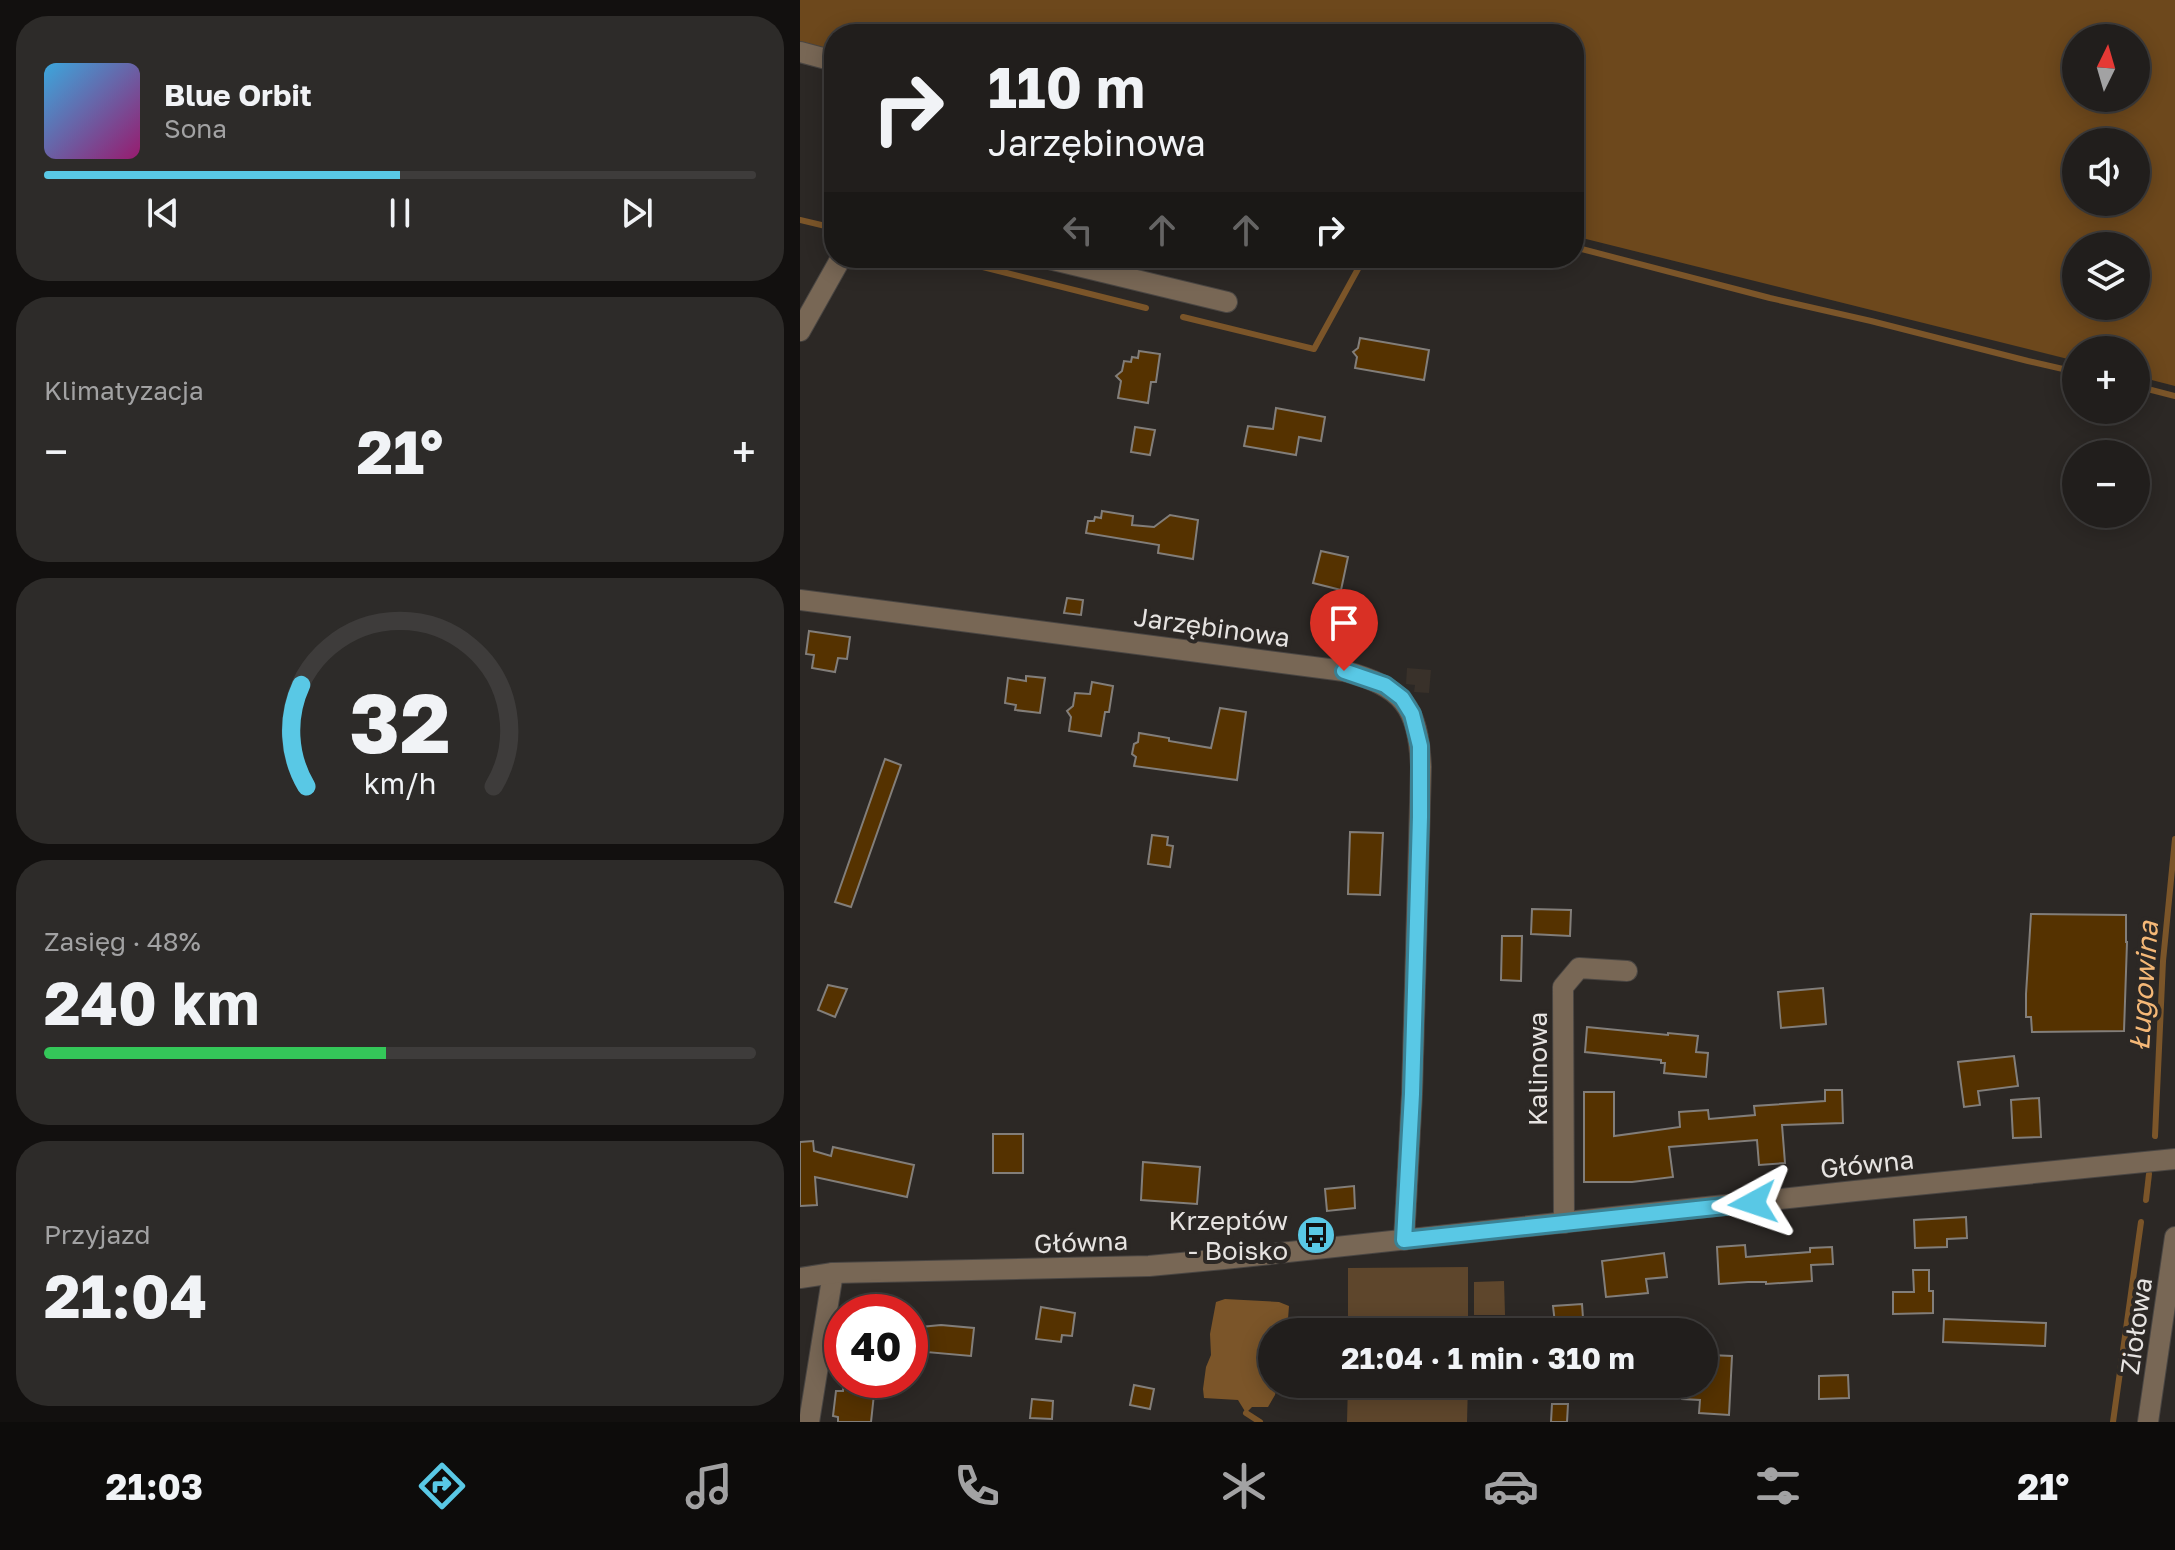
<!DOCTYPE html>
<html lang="pl">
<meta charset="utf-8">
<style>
:root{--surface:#211e1c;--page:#2d2b29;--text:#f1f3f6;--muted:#a2a2a3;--line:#3e3c3b;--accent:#59c8e5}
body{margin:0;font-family:"Golos Text",sans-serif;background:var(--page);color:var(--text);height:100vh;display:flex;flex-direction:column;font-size:30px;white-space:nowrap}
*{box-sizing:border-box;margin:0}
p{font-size:26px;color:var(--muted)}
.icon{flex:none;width:44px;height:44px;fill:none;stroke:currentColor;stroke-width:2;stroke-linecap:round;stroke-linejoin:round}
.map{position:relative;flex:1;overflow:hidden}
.panel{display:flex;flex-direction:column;gap:16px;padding:16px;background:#12100f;width:800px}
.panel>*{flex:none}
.hud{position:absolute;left:24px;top:24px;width:760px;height:244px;border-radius:32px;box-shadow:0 4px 20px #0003,0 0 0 2px var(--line);background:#211e1c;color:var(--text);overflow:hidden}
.needle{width:52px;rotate:5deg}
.tools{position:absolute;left:1262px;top:24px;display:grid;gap:16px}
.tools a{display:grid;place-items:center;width:88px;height:88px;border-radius:50%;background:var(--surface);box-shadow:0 4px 20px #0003,0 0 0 2px var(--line);font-size:40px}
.speed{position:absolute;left:24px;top:1294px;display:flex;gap:16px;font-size:40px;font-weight:700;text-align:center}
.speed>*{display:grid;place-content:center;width:104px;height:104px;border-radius:50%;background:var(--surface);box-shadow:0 4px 20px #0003,0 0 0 2px var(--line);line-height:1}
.speed .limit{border:12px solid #d22;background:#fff;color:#111}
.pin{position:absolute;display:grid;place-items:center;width:68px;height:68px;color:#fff;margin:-82px -34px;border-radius:50% 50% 50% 0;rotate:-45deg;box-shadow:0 0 8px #0007}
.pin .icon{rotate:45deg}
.me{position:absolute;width:88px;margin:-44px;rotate:265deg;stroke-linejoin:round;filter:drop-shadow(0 0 6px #0008)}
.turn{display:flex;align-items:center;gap:28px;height:168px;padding:0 32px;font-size:36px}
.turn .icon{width:104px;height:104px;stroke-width:2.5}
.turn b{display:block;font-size:56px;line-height:68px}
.lanes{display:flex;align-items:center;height:76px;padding:0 32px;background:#0003;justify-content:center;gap:40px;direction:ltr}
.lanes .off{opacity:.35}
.big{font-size:60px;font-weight:700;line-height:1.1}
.panel .widget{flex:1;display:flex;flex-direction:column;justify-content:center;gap:12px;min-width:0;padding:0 28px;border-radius:32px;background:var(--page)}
.panel .dial{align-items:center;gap:0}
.dial svg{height:208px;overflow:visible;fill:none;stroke:var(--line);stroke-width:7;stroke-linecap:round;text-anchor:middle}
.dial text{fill:var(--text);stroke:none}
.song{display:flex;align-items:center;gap:24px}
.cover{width:96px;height:96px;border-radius:12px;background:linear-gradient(135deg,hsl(200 70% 55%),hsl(320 70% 35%))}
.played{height:8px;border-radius:4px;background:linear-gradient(90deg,var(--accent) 50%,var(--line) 50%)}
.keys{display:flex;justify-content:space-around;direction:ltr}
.heat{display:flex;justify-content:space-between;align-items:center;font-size:44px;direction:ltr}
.charge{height:12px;border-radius:6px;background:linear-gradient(90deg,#34c759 48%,var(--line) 0)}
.trip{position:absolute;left:458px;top:1318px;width:460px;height:80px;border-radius:40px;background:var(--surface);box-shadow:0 4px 20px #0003,0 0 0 2px var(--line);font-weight:700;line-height:80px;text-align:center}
.tab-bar{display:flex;height:128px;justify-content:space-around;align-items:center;background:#0d0c0b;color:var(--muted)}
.tab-bar .icon{width:56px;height:56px}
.tab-bar .selected{color:var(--accent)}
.tab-bar b{font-size:36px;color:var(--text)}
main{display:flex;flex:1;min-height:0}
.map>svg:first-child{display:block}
</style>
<main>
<section class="panel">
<div class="widget">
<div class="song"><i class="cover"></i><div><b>Blue Orbit</b><p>Sona</p></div></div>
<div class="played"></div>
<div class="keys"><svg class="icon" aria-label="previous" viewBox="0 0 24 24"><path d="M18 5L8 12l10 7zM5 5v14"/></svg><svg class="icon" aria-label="pause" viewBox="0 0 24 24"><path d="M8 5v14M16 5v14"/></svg><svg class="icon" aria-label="next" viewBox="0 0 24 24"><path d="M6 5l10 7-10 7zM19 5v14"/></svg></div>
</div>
<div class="widget"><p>Klimatyzacja</p>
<div class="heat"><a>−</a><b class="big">21°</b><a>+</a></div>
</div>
<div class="widget dial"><svg viewBox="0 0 100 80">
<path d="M14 69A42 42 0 1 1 86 69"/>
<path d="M14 69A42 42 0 0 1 12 30" stroke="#59c8e5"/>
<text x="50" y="56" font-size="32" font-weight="700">32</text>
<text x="50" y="72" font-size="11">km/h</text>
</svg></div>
<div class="widget"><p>Zasięg · 48%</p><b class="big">240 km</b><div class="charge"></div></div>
<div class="widget"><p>Przyjazd</p><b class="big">21:04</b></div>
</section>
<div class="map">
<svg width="1375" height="1422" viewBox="0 0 1375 1422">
<rect width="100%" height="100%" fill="#2c2825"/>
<polygon fill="#39312a" points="607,668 631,670 629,693 614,692 615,685 606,684"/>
<g fill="#5e462c">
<polygon points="668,1267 668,1332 548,1332 548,1268"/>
<polygon points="704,1281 705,1315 674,1315 674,1282"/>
<polygon points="672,1318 708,1319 708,1332 672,1332"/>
<polygon points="548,1384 668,1384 667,1422 547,1422"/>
<polygon points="672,1384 709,1384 709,1399 672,1398"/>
</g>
<path fill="#6d481c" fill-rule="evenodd" d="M0,0H1375V386L1336,376V350H1276V361L774,236V34H34V51L0,42ZM1276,38H1336V98H1276ZM1276,142H1336V202H1276ZM1276,246H1336V306H1276Z"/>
<polygon fill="#7b5529" points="425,1299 479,1302 489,1306 487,1332 472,1332 472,1384 477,1384 475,1395 468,1407 452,1407 446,1413 438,1400 404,1398 403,1389 406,1367 411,1355 410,1334 416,1302"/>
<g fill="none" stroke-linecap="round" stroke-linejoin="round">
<g stroke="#7b5529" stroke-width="6">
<polyline points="0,220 34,228"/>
<polyline points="774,247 970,298 1071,321 1228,361 1276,372"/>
<polyline points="147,258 346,308"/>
<polyline points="383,317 514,349 564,258"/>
<polyline points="1336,386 1375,396"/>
<polyline points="1355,1136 1363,961 1375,839"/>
<polyline points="1346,1200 1349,1174"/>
<polyline points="446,1413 460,1422"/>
<polyline points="1313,1422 1341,1222"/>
</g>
</g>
<g fill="#553200" stroke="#827e7a" stroke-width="2">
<polygon points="560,338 629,350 624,380 555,368 557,357 553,352 558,348"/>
<polygon points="339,351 360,354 356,382 351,382 348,403 318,398 321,381 316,376 322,371 324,361 331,362 332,357 338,358"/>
<polygon points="476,408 525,417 521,441 499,437 496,455 444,446 448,426 473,429"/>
<polygon points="335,427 355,430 350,455 331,452"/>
<polygon points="302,511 333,516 332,525 354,527 370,515 398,520 393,559 358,553 359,545 286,533 288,521 294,521 295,517 301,518"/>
<polygon points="521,551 548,557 541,590 513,583"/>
<polygon points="267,598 283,600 281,615 264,613"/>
<polygon points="9,631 50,637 47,659 38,658 35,672 12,668 14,655 6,654"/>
<polygon points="226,676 245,678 240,713 215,710 216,705 205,703 208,678 226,681"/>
<polygon points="292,682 313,686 309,712 305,712 301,736 269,731 271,717 267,711 273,706 275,693 290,694"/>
<polygon points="420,708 446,712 437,780 334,766 336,757 332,754 334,744 338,742 339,733 369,738 369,741 411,748"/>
<polygon points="85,759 101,765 51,907 35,902"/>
<polygon points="550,832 583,833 580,895 548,894"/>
<polygon points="352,835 368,837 367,845 373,846 370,867 348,864"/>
<polygon points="732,909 771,910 770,936 731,934"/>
<polygon points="1231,914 1326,915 1326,942 1327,942 1324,1031 1232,1032 1231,1017 1226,1017 1226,994"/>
<polygon points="702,936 722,936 721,981 701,980"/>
<polygon points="28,985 47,989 35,1017 18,1010"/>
<polygon points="1023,988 1026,1024 981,1028 978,992"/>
<polygon points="787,1027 868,1035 868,1033 898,1036 896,1052 908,1053 906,1077 864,1073 865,1063 861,1063 861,1060 785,1052"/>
<polygon points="1214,1056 1218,1086 1178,1091 1180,1105 1164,1107 1158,1062"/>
<polygon points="1025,1090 1042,1090 1043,1123 982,1125 985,1163 959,1165 957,1140 869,1147 873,1177 832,1182 784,1182 784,1092 814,1092 814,1136 880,1127 879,1112 908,1110 909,1119 955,1115 954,1106 1025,1101"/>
<polygon points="1239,1098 1241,1137 1213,1138 1211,1100"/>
<rect x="193" y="1134" width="30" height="39"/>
<polygon points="13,1141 14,1151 31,1156 33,1147 114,1165 107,1197 15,1177 17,1205 0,1206 0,1142"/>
<polygon points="343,1162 400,1167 397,1204 341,1200"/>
<polygon points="554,1186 555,1208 527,1211 525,1189"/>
<polygon points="1166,1217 1167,1238 1147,1239 1147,1247 1115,1248 1114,1220"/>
<polygon points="945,1245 946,1257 1010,1252 1010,1248 1032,1247 1033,1264 1011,1265 1012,1281 966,1284 966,1282 948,1282 919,1284 917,1247"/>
<polygon points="864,1253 867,1277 846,1279 848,1293 806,1297 802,1261"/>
<polygon points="1113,1270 1129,1270 1129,1291 1133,1291 1133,1313 1093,1314 1093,1292 1114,1292"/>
<polygon points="782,1304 784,1332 756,1332 753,1306"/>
<polygon points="241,1307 275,1313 272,1336 262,1335 261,1342 236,1339"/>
<polygon points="1144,1319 1246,1323 1245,1346 1143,1342"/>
<polygon points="141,1325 174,1328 171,1356 127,1352 127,1357 110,1358 110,1328"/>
<polygon points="910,1355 932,1356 929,1415 899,1413 900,1400 882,1399 882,1384 904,1384 904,1374 909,1375"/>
<polygon points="1048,1375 1049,1398 1019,1399 1019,1376"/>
<polygon points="44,1380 68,1383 67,1393 74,1394 71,1422 38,1422 38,1417 33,1416 36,1391 43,1391"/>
<polygon points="334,1385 354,1389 350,1409 330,1405"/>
<polygon points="232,1399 253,1401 252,1419 230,1418"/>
<polygon points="752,1404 768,1404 767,1422 751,1422"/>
</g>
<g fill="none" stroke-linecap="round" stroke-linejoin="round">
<defs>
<g id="minor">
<polyline points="0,52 34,61"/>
<polyline points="245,258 427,302"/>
<polyline points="0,331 41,258"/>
<path d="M0,600L544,671C603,687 618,706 621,767L612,1094L604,1240"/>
<polyline points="764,1223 763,987 779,968 827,971"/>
<polyline points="9,1422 33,1273"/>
<polyline points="1348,1422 1375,1237"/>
</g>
<polyline id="tertiary" points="0,1278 33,1273 349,1266 424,1259 1055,1191 1375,1159"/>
</defs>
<use href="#minor" stroke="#4a4643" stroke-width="22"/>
<use href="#tertiary" stroke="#4a4643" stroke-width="22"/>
<use href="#minor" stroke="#786755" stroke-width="20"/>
<use href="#tertiary" stroke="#786755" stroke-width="20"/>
</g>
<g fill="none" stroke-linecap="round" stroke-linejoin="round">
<defs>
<polyline id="route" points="544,671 585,685 602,698 612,714 620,746 620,817 612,1094 604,1240 953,1203"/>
</defs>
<use href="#route" stroke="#3a8295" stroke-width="20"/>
<use href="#route" stroke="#59c8e5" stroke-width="14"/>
</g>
<defs>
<symbol id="bus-disc" viewBox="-11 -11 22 22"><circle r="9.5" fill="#59c8e5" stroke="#2c2825"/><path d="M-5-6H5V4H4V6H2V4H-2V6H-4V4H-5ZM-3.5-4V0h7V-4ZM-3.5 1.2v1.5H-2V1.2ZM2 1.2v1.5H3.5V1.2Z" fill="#111"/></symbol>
</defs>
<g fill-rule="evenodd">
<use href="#bus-disc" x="494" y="1213" width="44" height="44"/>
</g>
<g text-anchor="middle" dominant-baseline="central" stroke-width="8" stroke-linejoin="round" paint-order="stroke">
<g font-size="26" fill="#e6e3e1" stroke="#2c2825">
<text transform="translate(412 627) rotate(8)">Jarzębinowa</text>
<text transform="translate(737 1069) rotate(-90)">Kalinowa</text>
<text transform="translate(1067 1164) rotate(-6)">Główna</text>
<text transform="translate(281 1242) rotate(-2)">Główna</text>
<text transform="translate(1336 1326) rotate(-82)">Ziołowa</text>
</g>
<g font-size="26" fill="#e6e3e1" stroke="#2c2825" text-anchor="end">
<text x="488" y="1220">Krzeptów<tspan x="488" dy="30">- Boisko</tspan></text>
</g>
<g font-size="28" font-style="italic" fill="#f5b877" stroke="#2c2825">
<text transform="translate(1343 986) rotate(-86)">Ługowina</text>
</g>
</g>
</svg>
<div class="tools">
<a><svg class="needle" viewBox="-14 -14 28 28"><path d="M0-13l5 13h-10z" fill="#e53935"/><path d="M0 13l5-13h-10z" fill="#a2a2a3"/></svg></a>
<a><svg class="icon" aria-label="sound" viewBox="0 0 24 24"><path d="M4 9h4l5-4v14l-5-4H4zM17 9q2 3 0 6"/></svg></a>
<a><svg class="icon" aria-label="layers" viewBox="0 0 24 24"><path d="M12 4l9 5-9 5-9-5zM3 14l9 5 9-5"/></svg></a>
<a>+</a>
<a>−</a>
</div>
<div class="speed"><div class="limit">40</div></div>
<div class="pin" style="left:544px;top:671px;background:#d93025"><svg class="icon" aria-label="arrive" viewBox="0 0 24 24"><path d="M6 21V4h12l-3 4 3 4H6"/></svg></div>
<svg class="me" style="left:953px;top:1203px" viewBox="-20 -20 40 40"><path d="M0-17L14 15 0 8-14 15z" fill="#59c8e5" stroke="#fff" stroke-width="4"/></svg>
<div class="trip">21:04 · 1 min · 310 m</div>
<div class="hud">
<div class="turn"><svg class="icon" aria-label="right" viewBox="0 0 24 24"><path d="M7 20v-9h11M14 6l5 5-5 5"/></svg><div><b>110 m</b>Jarzębinowa</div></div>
<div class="lanes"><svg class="icon off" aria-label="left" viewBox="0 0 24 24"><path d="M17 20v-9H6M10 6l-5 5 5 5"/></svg><svg class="icon off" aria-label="ahead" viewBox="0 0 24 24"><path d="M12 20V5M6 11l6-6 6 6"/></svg><svg class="icon off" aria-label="ahead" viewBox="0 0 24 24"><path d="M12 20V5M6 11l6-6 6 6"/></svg><svg class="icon" aria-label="right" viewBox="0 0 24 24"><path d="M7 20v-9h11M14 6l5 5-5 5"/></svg></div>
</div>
</div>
</main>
<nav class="tab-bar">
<b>21:03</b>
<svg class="icon selected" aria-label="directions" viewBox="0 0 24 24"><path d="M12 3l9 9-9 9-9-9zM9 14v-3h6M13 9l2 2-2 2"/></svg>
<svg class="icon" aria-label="music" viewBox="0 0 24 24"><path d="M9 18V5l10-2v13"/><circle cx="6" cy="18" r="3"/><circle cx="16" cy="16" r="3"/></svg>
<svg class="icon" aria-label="phone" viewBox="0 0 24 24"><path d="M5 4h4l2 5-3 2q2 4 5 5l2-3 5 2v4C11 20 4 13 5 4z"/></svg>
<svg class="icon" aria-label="climate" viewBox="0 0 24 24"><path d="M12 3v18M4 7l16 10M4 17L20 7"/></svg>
<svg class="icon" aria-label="car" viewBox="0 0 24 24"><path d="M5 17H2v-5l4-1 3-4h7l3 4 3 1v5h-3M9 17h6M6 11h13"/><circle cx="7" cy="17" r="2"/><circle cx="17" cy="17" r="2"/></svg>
<svg class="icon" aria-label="filters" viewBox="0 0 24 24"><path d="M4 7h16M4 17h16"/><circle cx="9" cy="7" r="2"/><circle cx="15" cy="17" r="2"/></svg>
<b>21°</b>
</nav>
